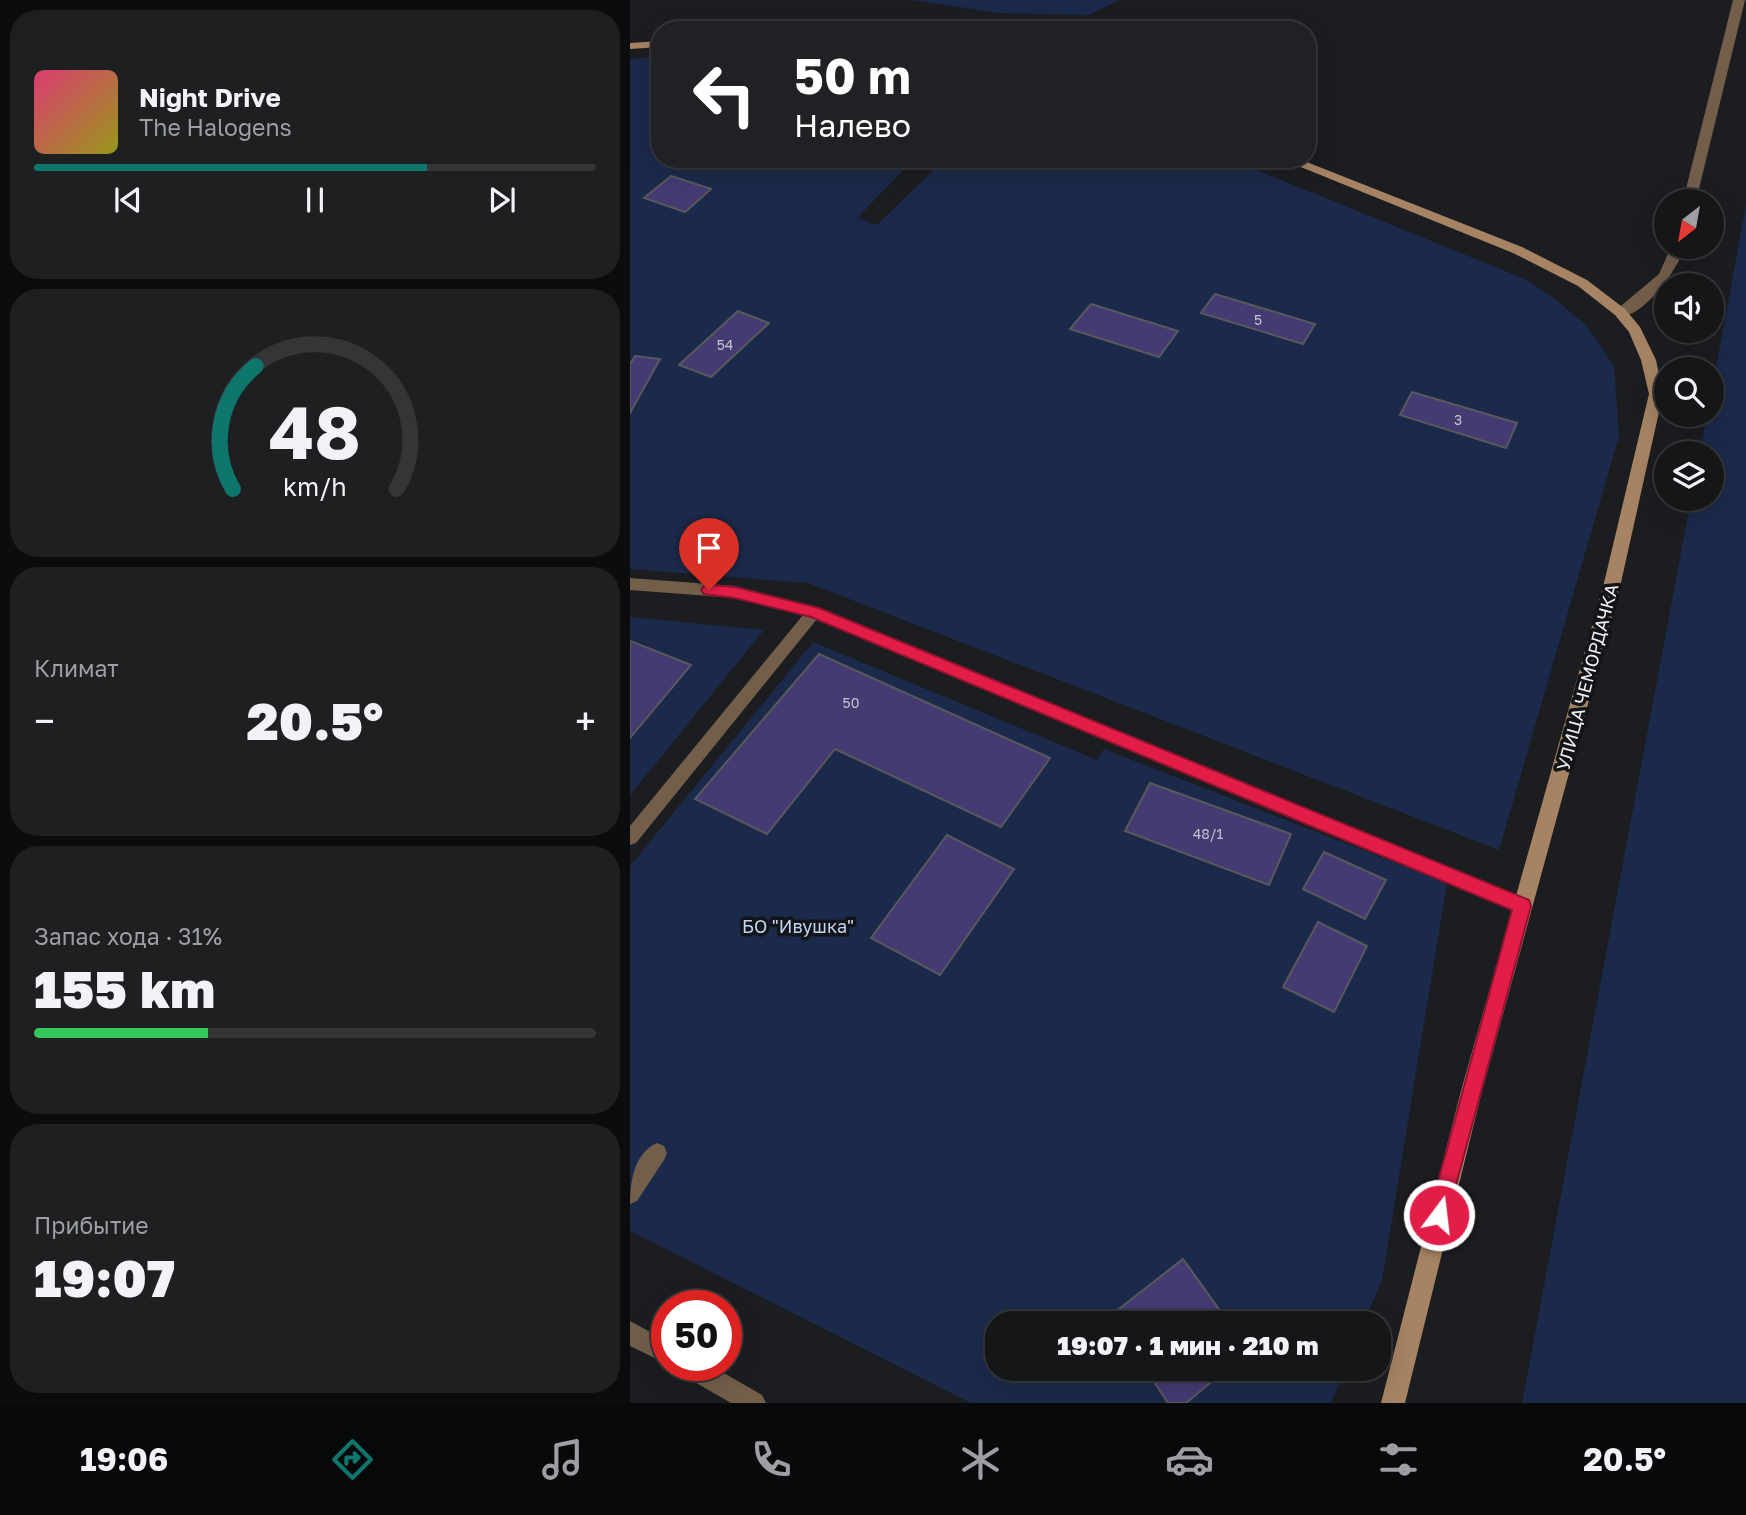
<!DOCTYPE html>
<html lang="ru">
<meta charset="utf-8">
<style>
:root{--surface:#141618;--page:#1d1f21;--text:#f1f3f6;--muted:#9d9fa2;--line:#333537;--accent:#0f766e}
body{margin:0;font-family:"Golos Text",sans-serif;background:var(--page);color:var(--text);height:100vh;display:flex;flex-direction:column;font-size:26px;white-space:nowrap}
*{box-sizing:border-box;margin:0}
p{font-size:23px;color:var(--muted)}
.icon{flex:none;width:38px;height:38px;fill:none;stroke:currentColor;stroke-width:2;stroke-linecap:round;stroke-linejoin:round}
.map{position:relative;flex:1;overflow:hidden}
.details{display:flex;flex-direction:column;gap:10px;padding:10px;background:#0b0c0d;width:630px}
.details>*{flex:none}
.guide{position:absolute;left:21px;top:21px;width:665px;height:147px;border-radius:28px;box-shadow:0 7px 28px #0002,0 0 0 2px var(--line);background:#202124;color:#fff;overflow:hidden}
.needle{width:46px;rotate:211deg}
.controls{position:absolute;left:1024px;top:189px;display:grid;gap:14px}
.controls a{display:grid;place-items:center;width:70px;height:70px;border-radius:50%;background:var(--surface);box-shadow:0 7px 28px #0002,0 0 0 2px var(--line);font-size:35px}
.speed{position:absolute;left:21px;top:1290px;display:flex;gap:14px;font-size:35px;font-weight:700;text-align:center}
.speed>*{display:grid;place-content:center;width:91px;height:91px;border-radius:50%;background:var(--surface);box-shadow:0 7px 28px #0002,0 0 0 2px var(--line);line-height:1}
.speed .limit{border:10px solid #d22;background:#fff;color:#111}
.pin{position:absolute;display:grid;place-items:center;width:60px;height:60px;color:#fff;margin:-72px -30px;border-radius:50% 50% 50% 0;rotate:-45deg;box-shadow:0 0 7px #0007}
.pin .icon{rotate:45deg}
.me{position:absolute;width:77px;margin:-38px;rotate:15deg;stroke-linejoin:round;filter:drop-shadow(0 0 5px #0008)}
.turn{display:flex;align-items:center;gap:24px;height:147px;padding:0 28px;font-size:32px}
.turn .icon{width:91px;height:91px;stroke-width:2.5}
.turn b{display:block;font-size:49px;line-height:60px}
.big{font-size:52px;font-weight:800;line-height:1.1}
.details .card{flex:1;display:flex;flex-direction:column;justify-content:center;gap:10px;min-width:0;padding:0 24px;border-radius:28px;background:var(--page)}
.details .dial{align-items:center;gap:0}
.dial svg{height:182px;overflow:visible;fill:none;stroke:var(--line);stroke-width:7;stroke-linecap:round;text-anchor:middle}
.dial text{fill:var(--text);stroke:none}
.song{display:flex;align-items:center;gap:21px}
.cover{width:84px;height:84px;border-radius:10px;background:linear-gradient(135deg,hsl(340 70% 55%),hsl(60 70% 35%))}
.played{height:7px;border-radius:4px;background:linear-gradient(90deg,var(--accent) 70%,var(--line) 70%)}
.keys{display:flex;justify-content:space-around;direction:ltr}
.heat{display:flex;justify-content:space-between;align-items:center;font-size:38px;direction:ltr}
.charge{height:10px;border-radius:5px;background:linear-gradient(90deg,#34c759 31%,var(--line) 0)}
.trip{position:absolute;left:355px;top:1311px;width:406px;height:70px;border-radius:28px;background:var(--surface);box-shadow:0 7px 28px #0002,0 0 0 2px var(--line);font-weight:800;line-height:70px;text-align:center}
.tab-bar{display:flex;height:112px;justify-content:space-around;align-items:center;background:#08090a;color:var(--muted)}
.tab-bar .icon{width:49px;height:49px}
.tab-bar .active{color:var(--accent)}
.tab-bar b{font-size:32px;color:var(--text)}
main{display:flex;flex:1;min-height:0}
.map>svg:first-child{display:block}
</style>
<main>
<section class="details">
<div class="card">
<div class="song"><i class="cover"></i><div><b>Night Drive</b><p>The Halogens</p></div></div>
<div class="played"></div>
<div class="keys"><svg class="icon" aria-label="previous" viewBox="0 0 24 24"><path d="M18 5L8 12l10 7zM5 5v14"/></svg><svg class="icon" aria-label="pause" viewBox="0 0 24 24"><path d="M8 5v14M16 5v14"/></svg><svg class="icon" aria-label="next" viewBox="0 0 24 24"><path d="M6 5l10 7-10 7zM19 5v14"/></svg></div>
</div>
<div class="card dial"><svg viewBox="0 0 100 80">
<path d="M14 69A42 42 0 1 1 86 69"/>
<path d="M14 69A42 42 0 0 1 24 15" stroke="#0f766e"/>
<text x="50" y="56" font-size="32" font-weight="700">48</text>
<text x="50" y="72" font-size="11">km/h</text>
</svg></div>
<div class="card"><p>Климат</p>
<div class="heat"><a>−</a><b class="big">20.5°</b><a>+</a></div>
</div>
<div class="card"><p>Запас хода · 31%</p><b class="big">155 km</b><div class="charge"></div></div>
<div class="card"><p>Прибытие</p><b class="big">19:07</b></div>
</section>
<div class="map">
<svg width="1116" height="1403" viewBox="0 0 1116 1403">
<rect width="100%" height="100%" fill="#1b1d20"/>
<g fill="#1b2a4a">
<polygon points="281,0 489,0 459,15 368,13"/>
<polygon points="30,57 30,159 284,159 227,218 247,225 315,159 599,159 895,279 925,299 957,326 984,366 989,436 869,850 178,583 0,569 0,59"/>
<polygon points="1116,205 1116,1403 892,1403 1061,499 1082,499 1082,453 1070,453 1077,415 1082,415 1082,389"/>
<polygon points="0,617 134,630 0,795"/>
<polygon points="183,642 467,760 474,749 817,883 752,1280 734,1323 368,1323 368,1368 715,1369 701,1403 341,1403 0,1231 0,866"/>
</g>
<g fill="#433b72" stroke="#59595d" stroke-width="2">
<polygon points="41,176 81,189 55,212 14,198"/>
<polygon points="585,294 685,324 673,344 571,313"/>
<polygon points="461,304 548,331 529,357 440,329"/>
<polygon points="108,311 139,323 81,377 49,365"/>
<polygon points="5,356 30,359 0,413 0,364"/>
<polygon points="782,392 887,423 876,448 770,415"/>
<polygon points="0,641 61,665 0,738"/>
<polygon points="189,654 420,758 371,827 205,749 137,834 65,799"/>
<polygon points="520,783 661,834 639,885 495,831"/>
<polygon points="317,835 384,869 310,975 241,938"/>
<polygon points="694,852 756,880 735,919 673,889"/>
<polygon points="688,922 737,946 704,1012 653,987"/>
<polygon points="553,1259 599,1323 485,1323 480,1316"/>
<polygon points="515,1368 598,1368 556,1403 538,1403"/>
</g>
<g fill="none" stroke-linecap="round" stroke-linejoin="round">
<g fill="#735e4a" fill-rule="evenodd">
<polygon points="0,578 105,586 189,608 898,901 901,906 898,911 892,914 886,911 187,619 6,843 0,845 0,826 173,615 105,598 0,590"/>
<path d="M27,1143L34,1146L37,1153L34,1160L7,1201L0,1204C0,1182 4,1153 27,1143Z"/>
</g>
<g fill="#735e4a" fill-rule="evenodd">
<polygon points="1103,0 1115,0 1066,201 1053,201"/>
<path d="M1041,247H1055C1048,269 1011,322 986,316V310L1029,274Z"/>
<polygon points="0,1321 37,1341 39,1365 0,1346"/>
<polygon points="45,1365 80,1365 132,1395 136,1403 101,1403 49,1373"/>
</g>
<g fill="#a58363" fill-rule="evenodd">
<polygon points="30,41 30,47 0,49 0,43"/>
<polygon points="651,159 669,159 892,247 957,280 995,309 1010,327 1026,360 1033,394 990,587 852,1091 775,1403 751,1403 831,1091 973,587 1019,394 1011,360 999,332 985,315 948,286 883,253"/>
</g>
</g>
<polygon fill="#e11d48" stroke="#92132f" stroke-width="2" points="79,585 105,587 189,608 899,900 901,906 816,1222 809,1225 802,1222 799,1215 882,910 181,617 105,598 74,594 71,590 74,586"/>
<g text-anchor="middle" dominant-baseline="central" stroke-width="7" stroke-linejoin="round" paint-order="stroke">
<g font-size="14" fill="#c3c3d2">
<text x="628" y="319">5</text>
<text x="95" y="344">54</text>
<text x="828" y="419">3</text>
<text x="221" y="702">50</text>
<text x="578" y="833">48/1</text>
</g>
<g font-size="18" fill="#eef0f2" stroke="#121417">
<text transform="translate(957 677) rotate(-75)">УЛИЦА ЧЕМОРДАЧКА</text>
</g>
<g font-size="18" fill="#c1d2f2" stroke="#121417">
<text x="168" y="926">БО "Ивушка"</text>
</g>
</g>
</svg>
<div class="controls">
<a><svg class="needle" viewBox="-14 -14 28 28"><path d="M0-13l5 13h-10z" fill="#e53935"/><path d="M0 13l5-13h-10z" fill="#9d9fa2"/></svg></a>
<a><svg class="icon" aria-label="sound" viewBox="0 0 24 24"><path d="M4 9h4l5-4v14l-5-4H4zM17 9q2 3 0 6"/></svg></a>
<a><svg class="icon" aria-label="search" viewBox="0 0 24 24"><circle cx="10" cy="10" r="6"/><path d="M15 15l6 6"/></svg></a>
<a><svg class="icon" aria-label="layers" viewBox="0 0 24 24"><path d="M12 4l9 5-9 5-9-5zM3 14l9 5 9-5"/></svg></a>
</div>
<div class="speed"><div class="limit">50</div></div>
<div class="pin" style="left:79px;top:590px;background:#d93025"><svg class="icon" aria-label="arrive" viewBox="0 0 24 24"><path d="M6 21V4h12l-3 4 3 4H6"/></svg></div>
<svg class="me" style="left:809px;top:1215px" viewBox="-20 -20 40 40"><circle r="17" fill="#e11d48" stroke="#fff" stroke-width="3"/><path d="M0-11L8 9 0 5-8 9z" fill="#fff"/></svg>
<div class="trip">19:07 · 1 мин · 210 m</div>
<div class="guide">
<div class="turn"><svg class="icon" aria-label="left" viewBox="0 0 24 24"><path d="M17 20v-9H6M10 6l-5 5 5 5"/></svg><div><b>50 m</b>Налево</div></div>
</div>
</div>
</main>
<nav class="tab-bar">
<b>19:06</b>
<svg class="icon active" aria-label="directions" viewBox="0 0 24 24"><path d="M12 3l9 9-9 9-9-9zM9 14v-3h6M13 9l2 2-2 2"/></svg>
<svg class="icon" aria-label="music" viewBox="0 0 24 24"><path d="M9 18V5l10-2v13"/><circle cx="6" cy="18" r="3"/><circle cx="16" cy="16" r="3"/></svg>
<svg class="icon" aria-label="phone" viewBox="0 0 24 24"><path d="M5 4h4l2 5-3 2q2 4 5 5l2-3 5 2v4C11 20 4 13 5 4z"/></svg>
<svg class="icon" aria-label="climate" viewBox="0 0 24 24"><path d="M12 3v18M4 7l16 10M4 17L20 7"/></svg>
<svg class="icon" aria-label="car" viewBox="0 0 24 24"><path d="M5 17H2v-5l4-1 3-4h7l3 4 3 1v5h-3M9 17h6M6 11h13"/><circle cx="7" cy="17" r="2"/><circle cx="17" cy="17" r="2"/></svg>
<svg class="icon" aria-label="filters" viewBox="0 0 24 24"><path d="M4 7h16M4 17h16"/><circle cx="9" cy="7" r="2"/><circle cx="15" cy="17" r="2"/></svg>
<b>20.5°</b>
</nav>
